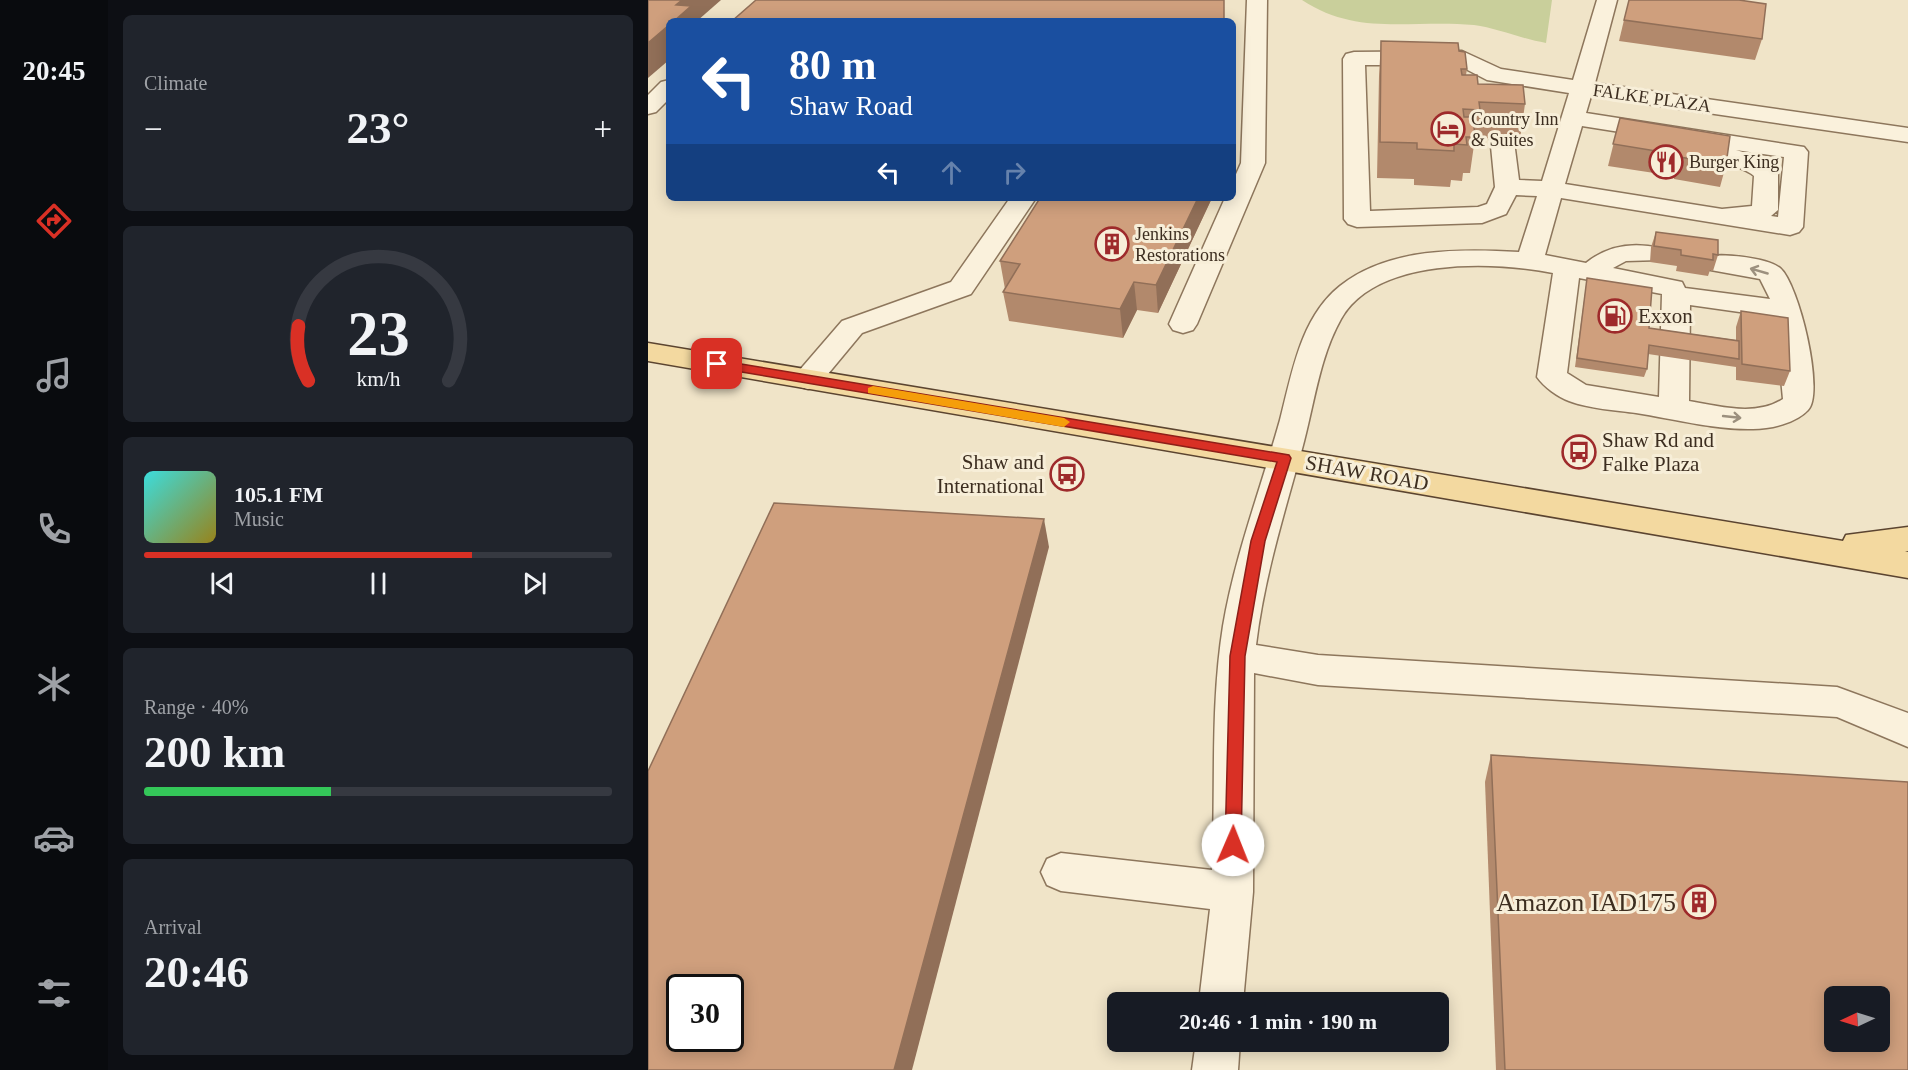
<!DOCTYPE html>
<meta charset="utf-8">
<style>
:root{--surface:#171b24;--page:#20242c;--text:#f1f3f6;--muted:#9ea1a6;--line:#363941;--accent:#d93025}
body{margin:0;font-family:Georgia,serif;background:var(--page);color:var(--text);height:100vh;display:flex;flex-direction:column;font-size:22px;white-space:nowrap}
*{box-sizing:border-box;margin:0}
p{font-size:20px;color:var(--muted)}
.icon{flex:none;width:33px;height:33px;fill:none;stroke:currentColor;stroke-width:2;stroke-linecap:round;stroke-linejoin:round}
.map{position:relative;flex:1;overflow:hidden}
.sheet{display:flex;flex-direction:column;gap:15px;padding:15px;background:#0d0f14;width:540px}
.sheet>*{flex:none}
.top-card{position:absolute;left:18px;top:18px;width:570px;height:183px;border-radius:9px;box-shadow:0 3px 15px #0003;background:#1a4fa0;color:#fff;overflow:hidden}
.needle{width:39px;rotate:266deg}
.controls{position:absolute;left:1176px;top:986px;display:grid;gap:12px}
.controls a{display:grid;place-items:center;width:66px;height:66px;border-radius:9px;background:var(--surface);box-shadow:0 3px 15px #0003;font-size:30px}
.speed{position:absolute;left:18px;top:974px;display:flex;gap:12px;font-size:30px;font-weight:700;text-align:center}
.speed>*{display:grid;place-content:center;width:78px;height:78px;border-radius:50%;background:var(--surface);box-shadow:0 3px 15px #0003;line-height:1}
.speed .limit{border:3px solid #111;border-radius:9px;background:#fff;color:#111}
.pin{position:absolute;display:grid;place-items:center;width:51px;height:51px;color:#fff;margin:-26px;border-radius:12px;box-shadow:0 3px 9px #0006}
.me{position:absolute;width:66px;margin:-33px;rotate:1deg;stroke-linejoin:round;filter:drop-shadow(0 0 4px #0008)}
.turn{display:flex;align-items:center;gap:21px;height:126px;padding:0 24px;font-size:27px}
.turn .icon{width:78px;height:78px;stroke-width:2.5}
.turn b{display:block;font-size:42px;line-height:51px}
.lanes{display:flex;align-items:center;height:57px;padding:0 24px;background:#0003;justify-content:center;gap:30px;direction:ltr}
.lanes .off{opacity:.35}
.big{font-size:45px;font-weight:800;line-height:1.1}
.sheet .card{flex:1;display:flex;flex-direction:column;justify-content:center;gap:9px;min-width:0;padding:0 21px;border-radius:9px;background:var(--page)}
.sheet .dial{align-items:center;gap:0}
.dial svg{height:156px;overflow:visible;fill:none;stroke:var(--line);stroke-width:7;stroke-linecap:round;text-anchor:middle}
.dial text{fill:var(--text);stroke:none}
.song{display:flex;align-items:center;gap:18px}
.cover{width:72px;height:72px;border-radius:9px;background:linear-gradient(135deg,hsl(180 70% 55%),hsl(50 70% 35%))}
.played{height:6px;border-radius:3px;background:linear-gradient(90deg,var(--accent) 70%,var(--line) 70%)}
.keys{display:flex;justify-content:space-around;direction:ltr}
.heat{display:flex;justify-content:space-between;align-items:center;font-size:33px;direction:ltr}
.charge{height:9px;border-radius:4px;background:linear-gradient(90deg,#34c759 40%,var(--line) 0)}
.trip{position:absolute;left:459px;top:992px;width:342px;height:60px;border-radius:9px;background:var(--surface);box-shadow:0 3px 15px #0003;font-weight:800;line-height:60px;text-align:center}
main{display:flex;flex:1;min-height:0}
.dock{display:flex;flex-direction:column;width:108px;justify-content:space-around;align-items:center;background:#090b0e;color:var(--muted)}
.dock .icon{width:42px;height:42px}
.dock .selected{color:var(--accent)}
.dock b{font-size:27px;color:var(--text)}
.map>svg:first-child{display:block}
</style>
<main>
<nav class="dock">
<b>20:45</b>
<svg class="icon selected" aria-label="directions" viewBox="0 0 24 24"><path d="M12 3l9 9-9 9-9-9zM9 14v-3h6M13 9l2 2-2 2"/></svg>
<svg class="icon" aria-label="music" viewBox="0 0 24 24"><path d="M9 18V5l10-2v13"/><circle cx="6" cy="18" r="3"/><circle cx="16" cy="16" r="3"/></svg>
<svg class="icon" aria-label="phone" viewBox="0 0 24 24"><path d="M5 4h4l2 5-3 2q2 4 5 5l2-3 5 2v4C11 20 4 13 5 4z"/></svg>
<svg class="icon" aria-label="climate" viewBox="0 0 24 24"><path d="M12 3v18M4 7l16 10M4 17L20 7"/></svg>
<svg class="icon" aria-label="car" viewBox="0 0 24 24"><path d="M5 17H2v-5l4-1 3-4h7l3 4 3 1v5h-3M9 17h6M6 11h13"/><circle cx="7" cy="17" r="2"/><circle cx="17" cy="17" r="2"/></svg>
<svg class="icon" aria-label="filters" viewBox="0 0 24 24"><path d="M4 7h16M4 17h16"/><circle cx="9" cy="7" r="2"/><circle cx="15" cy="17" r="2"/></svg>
</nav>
<section class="sheet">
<div class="card"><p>Climate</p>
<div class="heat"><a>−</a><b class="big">23°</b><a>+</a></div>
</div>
<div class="card dial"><svg viewBox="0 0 100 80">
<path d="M14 69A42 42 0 1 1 86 69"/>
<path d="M14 69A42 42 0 0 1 9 41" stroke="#d93025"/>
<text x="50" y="56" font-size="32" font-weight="700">23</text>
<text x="50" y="72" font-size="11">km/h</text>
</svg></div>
<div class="card">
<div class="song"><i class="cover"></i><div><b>105.1 FM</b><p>Music</p></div></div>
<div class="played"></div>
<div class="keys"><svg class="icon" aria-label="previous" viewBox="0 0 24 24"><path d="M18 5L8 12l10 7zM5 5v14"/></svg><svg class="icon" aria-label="pause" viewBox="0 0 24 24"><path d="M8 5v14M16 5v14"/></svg><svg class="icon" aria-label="next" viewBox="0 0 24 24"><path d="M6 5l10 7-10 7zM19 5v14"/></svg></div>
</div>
<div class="card"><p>Range · 40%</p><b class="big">200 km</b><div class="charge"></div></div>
<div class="card"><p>Arrival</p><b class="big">20:46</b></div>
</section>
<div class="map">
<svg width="1260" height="1070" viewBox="0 0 1260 1070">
<rect width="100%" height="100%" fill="#f0e4c8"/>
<path fill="#c9cf9b" d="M654,0H904L898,43C874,39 849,28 826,25C763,19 710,37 654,0Z"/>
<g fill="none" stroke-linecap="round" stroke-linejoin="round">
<defs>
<g id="minor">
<polygon points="599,0 619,0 617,163 549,324 545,330 535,333 525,330 521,324 577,198 585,198 585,181 593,163"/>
<path d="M949,0H969L947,83L1260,128V142L943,96L938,113L1156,147L1160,152L1155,227L1151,232L1142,235L913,198L897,255L938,263C960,245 986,242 1012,248L1016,254L1012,260L978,261L965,268L1034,282L1037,288L1122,299L1112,279L1057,269L1053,263L1057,257C1073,253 1118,257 1132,268C1151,284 1177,393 1160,410C1148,423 1123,429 1105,429C1067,430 1026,419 988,413C967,410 942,409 921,401C910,397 896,387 889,377L905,273C845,261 728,257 693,319C671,358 666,406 654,449C636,514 616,578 608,645L670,655L1189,687L1260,713V747L1189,717L670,685L606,673L605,892L595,1002H551L562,909L413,891L399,885L393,872L399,859L413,853L564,870C568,789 562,707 575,626C587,555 613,488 632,420C644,374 652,318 692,286C741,247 813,249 871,252L889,196L868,195L858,214L834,223L709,227L700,224L696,219L695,59L698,54L706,52L814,51L853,69L925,80ZM717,65H810L839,80L921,93L894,181L871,180L860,95L857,90H841L838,95L847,187L839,204L830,207L722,211ZM934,126L1073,148L1064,154C1072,166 1094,165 1106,176L1104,206L1074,209L917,184ZM1088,150L1136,157L1130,217L1123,216L1130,210V174L1115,158ZM931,278L1014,294L1011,397L938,385L919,373ZM1042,305L1127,317L1135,399C1108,417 1071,406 1041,401Z"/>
<polygon points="21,80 21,99 8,112 0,114 0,95 13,82"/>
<polygon points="362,198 388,198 323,294 214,333 170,386 160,389 150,386 145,379 150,372 194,321 303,282"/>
<polygon points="548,1041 592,1041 590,1070 544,1070"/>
</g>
<polygon id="major" points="0,343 1195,541 1198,535 1260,527 1260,551 1257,552 1260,552 1260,578 0,361"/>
</defs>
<use href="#minor" stroke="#8d765c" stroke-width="3"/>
<use href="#major" stroke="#5b4430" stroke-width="3"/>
<use href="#minor" fill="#faf1dc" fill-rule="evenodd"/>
<use href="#major" fill="#f3d9a0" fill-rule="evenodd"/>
</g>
<g fill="#b2896c">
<polygon points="976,20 1114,39 1107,60 971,41"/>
<polygon points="733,41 811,51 819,69 818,75 830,84 877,104 872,139 828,138 827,145 826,145 822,173 815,173 814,181 803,180 802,187 766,185 766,179 729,178 731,76"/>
<polygon points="972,118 1078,165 1072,187 1026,179 1026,176 960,166"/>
<polygon points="392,198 564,198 510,313 489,310 475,338 361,321 355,292 357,289 352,261"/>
<polygon points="1008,232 1070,255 1065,271 1062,270 1060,276 1028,271 1029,266 1002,262 1003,247"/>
<polygon points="939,278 1001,328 1088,340 1088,327 1093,311 1142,371 1136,386 1088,380 1088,367 1000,354 999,369 996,377 927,367"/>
<polygon points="843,755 1260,1070 848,1070 837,782"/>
</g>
<g fill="#916f58">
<polygon points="34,0 73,0 49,21 26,21 28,5"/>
<polygon points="21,25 21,60 0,78 0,43"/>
<polygon points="550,198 564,198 510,313 508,285"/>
<polygon points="486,282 489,310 475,338 472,309"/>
<polygon points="396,519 401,547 264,1070 246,1070"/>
</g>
<g fill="#cf9f7d" stroke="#916f58" stroke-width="1.5" fill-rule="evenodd">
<polygon points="0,0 34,0 28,5 43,6 26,21 21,21 21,25 0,43"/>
<polygon points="108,0 576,0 576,21 84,21"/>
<polygon points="981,0 1091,0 1118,4 1114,39 976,20"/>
<polygon points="733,41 810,43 811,51 817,52 819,69 813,69 814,75 829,75 830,84 875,85 877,104 831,102 832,110 815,109 816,117 825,117 827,137 818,137 819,145 806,144 806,151 769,149 769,143 732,142"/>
<polygon points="972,118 1082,136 1078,165 1032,157 1032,155 965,144"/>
<polygon points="392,198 550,198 508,285 486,282 472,309 355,292 372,264 352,261"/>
<polygon points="1008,232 1070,240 1070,255 1065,254 1065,260 1033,255 1033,250 1006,246"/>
<polygon points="939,278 1004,288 1001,328 1091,341 1091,359 1001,345 999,369 929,358"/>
<polygon points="1093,311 1140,318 1142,371 1094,364"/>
<path d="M126,503L396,519L246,1070H0V771ZM32,987H82V1038H32Z"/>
<path d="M843,755L1260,782V1070H857ZM1186,996H1232V1041H1186Z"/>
</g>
<defs><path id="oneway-shaft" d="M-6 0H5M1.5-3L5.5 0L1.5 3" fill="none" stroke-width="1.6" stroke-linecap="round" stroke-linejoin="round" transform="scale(1.5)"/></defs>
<g stroke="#9c907e">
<use href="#oneway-shaft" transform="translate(1111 271) rotate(-164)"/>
<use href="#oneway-shaft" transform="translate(1084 417) rotate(6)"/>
</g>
<polygon fill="#d93025" stroke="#8d1f18" stroke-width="1.5" points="69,360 641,455 643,458 617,541 597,656 593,845 591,850 585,853 579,850 577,845 582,656 603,541 629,462 64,367 63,364"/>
<polygon fill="#f59e0b" points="225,386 416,418 422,422 416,427 220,393 220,388"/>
<defs>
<symbol id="hotel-ring" viewBox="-11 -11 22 22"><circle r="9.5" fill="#f7eed8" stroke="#9e2a2b" stroke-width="1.5"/><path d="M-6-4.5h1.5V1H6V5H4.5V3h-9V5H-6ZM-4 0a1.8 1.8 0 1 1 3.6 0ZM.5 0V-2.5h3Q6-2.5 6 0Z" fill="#9e2a2b"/></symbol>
<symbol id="restaurant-ring" viewBox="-11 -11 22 22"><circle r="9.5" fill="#f7eed8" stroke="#9e2a2b" stroke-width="1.5"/><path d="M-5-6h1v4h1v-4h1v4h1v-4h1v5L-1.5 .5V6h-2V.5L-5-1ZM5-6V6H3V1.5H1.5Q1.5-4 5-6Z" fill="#9e2a2b"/></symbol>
<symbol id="building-ring" viewBox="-11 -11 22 22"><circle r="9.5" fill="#f7eed8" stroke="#9e2a2b" stroke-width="1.5"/><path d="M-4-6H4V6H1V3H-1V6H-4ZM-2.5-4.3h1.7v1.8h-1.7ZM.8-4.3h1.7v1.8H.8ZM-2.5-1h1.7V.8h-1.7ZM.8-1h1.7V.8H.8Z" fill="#9e2a2b"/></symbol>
<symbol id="fuel-ring" viewBox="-11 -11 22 22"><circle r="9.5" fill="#f7eed8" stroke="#9e2a2b" stroke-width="1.5"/><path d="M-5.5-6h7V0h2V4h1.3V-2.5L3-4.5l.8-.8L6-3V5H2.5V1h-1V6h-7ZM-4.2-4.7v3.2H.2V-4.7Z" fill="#9e2a2b"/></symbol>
<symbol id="bus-ring" viewBox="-11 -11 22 22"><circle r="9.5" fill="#f7eed8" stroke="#9e2a2b" stroke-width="1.5"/><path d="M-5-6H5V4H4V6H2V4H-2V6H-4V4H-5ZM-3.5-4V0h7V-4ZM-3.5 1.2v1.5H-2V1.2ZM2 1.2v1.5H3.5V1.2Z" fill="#9e2a2b"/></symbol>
</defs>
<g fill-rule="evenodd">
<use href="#hotel-ring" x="781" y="110" width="38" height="38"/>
<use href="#restaurant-ring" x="999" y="143" width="38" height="38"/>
<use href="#building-ring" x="445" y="225" width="38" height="38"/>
<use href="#fuel-ring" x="948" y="297" width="38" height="38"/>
<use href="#bus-ring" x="912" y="433" width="38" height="38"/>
<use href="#bus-ring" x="400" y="455" width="38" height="38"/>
<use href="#building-ring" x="1032" y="883" width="38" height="38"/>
</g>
<g text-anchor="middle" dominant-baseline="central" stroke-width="6" stroke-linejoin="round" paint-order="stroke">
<g font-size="18" fill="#3d2e20" stroke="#f7eed8">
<text transform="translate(1004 98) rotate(8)">FALKE PLAZA</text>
</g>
<g font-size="18" fill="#3d2e20" stroke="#f7eed8" text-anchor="start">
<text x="823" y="119">Country Inn<tspan x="823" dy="21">&amp; Suites</tspan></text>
<text x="1041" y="162">Burger King</text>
<text x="487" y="234">Jenkins<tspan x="487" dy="21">Restorations</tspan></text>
</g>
<g font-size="21" fill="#3d2e20" stroke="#f7eed8" text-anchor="start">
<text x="990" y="316">Exxon</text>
<text x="954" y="440">Shaw Rd and<tspan x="954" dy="24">Falke Plaza</tspan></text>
<text x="396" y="462" text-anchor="end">Shaw and<tspan x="396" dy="24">International</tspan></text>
</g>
<g font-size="21" fill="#3d2e20" stroke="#f7eed8">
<text transform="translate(719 473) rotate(10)">SHAW ROAD</text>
</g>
<g font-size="26" fill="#3d2e20" stroke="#f7eed8" text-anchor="end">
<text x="1028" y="902">Amazon IAD175</text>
</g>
</g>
</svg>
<div class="controls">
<a><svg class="needle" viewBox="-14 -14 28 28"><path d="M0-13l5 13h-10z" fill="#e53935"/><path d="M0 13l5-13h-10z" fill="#9ea1a6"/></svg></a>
</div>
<div class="speed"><div class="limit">30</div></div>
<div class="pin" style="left:69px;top:364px;background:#d93025"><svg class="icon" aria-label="arrive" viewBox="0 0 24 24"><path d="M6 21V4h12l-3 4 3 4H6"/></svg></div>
<svg class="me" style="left:585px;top:845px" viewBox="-20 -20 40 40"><circle r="19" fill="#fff"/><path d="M0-13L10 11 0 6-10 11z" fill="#d93025"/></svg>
<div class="trip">20:46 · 1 min · 190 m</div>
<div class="top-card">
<div class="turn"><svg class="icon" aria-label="left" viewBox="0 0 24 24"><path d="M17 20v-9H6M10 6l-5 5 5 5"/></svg><div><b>80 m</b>Shaw Road</div></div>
<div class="lanes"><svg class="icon" aria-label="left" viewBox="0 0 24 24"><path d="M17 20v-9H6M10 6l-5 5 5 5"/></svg><svg class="icon off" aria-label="ahead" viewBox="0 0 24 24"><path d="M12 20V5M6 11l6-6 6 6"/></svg><svg class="icon off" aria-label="right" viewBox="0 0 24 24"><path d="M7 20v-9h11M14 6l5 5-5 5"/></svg></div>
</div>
</div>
</main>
